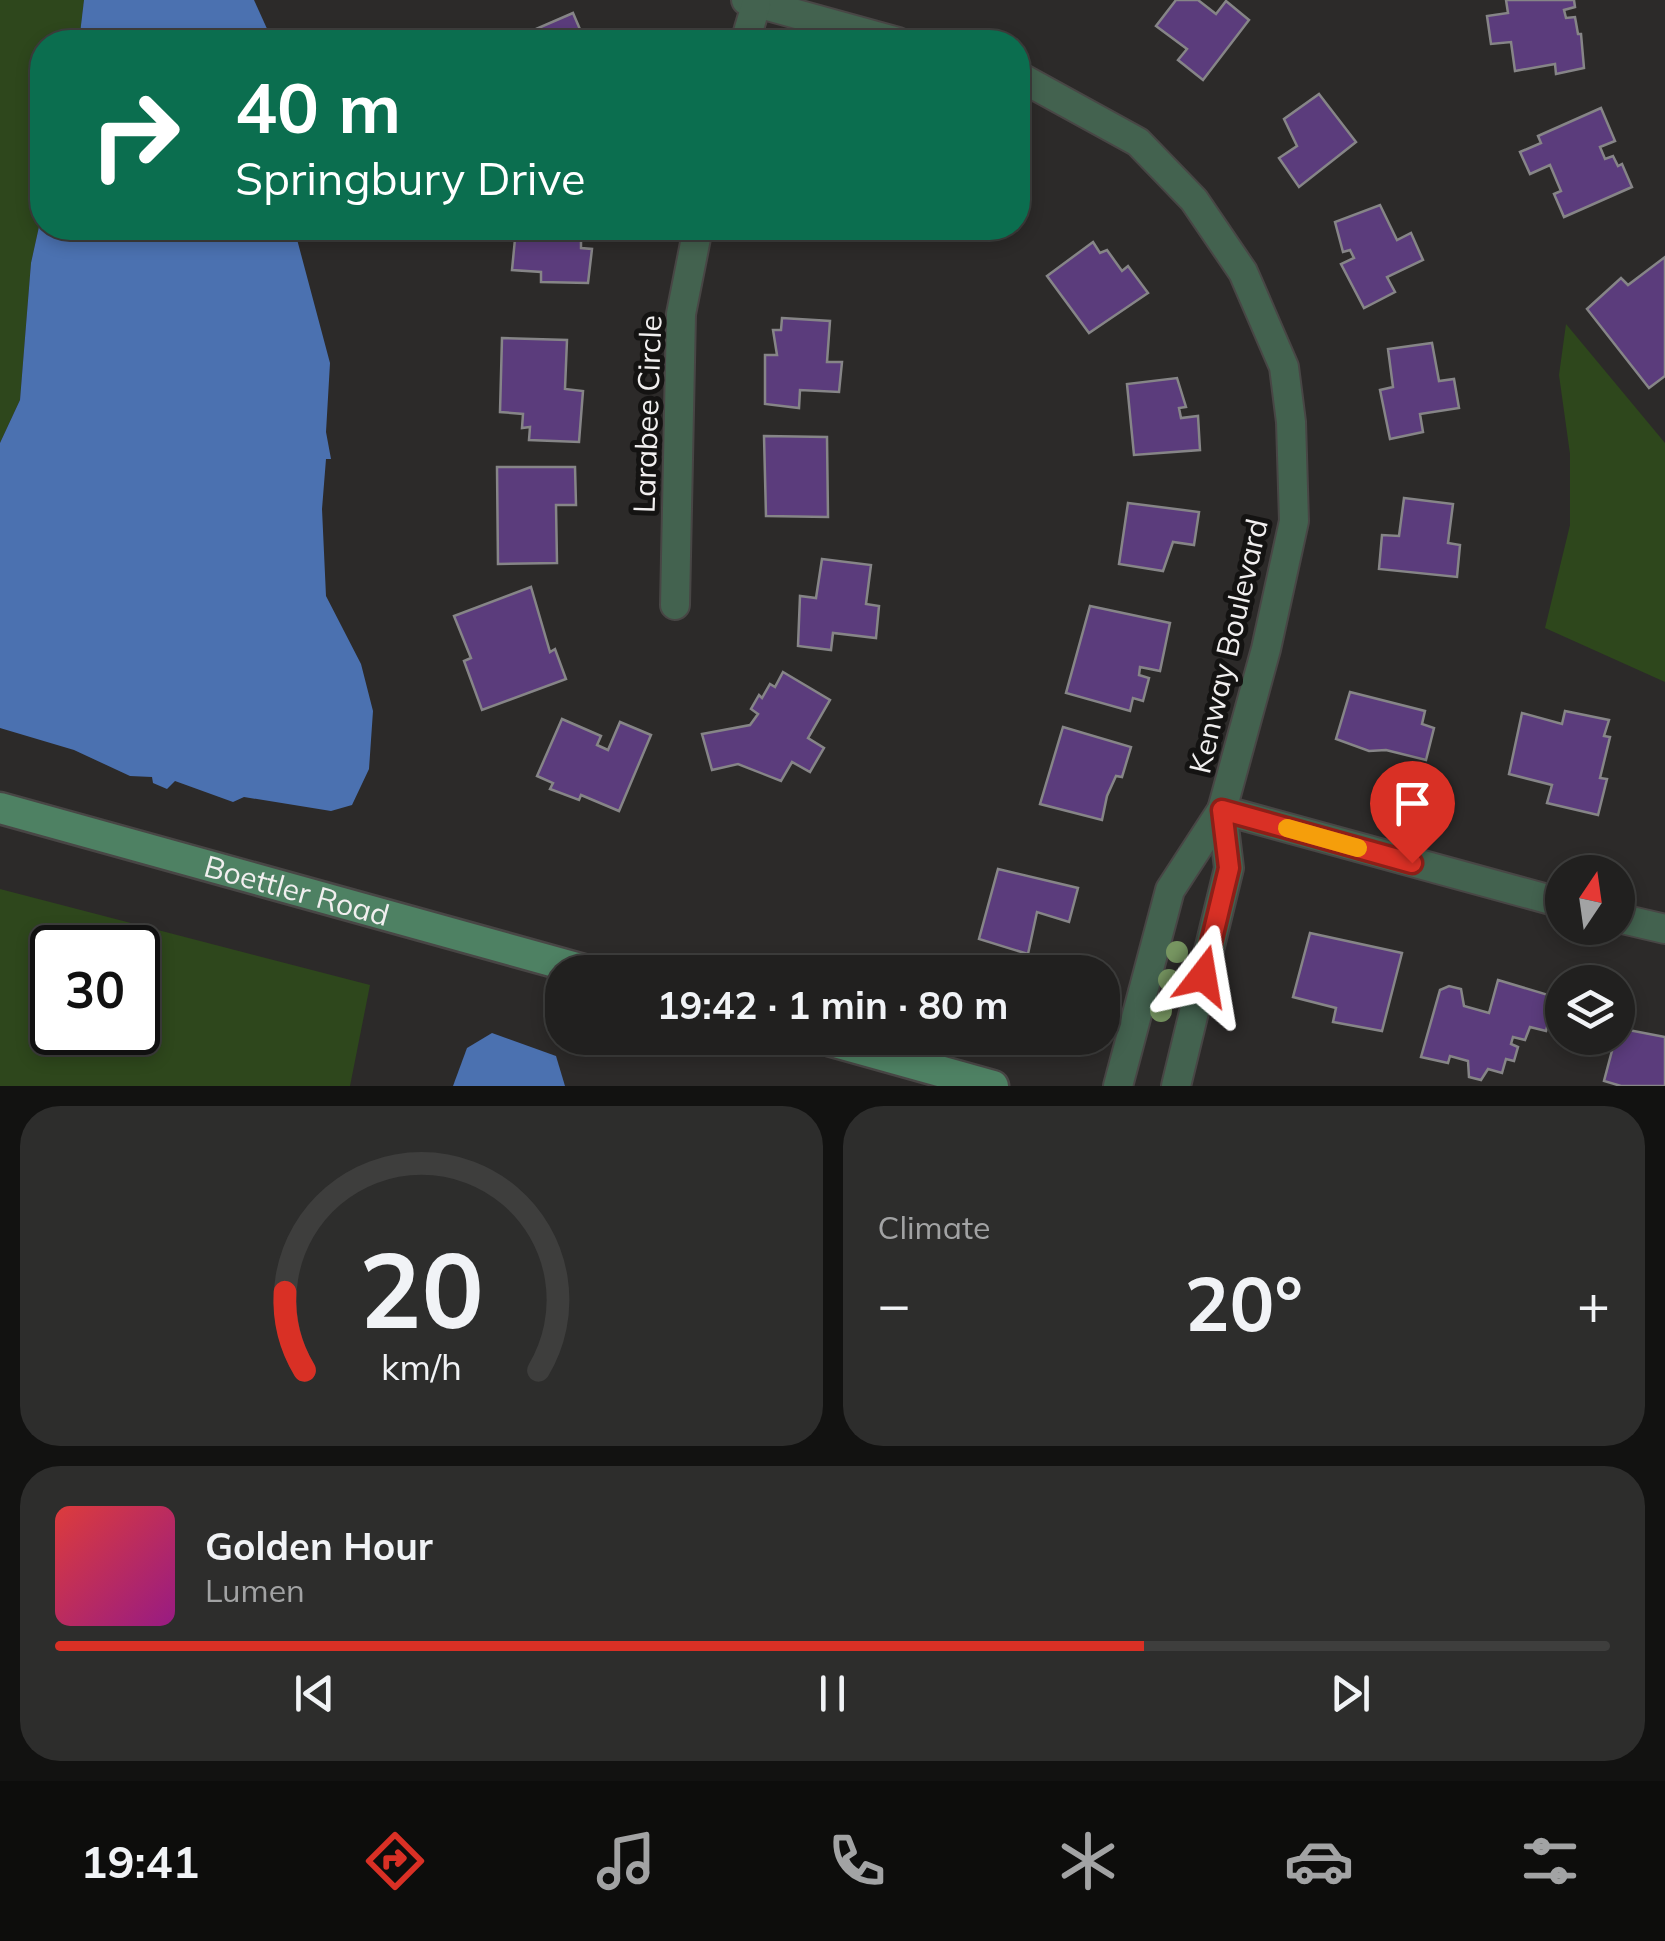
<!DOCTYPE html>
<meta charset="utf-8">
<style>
:root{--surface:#21201f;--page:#2d2d2c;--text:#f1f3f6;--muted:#a2a3a4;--line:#3e3e3d;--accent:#d93025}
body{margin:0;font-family:Mulish,sans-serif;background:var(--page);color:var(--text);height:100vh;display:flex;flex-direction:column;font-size:38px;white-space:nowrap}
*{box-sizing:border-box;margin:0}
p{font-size:32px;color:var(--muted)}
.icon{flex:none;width:55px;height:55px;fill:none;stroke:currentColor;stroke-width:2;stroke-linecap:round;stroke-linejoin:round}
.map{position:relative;height:1086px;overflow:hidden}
.details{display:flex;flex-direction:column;gap:20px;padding:20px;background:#121211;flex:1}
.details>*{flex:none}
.guide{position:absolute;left:30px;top:30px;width:1000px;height:210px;border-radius:40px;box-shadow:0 5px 15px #0003,0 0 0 2px var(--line);background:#0b6e4f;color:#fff;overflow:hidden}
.needle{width:65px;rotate:13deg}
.controls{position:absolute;left:1545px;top:855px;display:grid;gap:20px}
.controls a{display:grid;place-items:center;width:90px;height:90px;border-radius:50%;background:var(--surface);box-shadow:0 5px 15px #0003,0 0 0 2px var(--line);font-size:50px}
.speed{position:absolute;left:30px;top:925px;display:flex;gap:20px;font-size:50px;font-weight:700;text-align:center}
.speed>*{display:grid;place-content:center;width:130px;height:130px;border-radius:50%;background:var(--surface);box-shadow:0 5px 15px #0003,0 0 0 2px var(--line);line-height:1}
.speed .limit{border:5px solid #111;border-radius:15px;background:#fff;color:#111}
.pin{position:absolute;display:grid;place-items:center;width:85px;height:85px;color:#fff;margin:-102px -42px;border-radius:50% 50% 50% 0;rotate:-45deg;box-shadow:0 0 10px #0007}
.pin .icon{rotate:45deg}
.me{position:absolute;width:110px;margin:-55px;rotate:14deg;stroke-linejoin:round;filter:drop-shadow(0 0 8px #0008)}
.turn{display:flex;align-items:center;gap:35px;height:210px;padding:0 40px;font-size:45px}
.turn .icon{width:130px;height:130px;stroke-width:2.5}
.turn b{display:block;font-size:70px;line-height:85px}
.big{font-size:75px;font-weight:700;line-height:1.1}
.details .card{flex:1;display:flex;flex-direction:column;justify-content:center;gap:15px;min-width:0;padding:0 35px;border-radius:40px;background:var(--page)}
.details .dial{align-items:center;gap:0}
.dial svg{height:260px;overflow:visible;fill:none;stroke:var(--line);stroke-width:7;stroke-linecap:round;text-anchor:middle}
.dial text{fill:var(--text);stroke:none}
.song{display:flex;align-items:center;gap:30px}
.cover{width:120px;height:120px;border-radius:15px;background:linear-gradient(135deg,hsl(0 70% 55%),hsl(310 70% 35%))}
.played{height:10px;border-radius:5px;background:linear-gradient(90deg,var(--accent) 70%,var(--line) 70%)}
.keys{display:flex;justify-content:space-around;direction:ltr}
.heat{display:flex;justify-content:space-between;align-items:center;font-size:55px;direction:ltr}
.details .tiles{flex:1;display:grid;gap:20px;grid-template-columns:1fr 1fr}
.card:last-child{grid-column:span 2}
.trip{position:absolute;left:545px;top:955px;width:575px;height:100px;border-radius:40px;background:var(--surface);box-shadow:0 5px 15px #0003,0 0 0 2px var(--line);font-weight:700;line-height:100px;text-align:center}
.tab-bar{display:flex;height:160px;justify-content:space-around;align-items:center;background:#0d0d0c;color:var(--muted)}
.tab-bar .icon{width:70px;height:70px}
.tab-bar .on{color:var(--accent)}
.tab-bar b{font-size:45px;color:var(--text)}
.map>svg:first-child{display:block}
</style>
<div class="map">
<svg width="1665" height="1086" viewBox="0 0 1665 1086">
<rect width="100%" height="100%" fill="#2c2a29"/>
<g fill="#2e471c" fill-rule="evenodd">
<polygon points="0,0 84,0 79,42 42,42 42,213 31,263 20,400 0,443"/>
<polygon points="1566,324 1665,443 1665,682 1545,628 1570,525 1570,454 1559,375"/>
<path d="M0,889L370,985L350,1086H0ZM52,948H138V1032H52Z"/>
</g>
<g fill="#4b71b0">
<polygon points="84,0 254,0 273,42 79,42"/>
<polygon points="42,213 42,228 294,228 330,363 326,432 331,459 326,459 322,509 326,596 361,664 373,711 369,769 352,805 331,811 244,797 233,802 175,781 167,789 153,783 152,777 130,776 74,750 0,728 0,443 20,400 31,263"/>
<polygon points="492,1033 556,1056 565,1086 453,1086 467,1048"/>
</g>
<g fill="#5b3c7c" stroke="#868587" stroke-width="2.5">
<polygon points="1176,0 1198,0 1216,14 1226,1 1249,20 1203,80 1178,60 1187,49 1156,26"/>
<polygon points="1506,0 1574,0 1575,7 1564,10 1566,18 1575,17 1578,34 1581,34 1584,68 1556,74 1555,64 1515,71 1511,42 1491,44 1487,16 1508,13"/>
<polygon points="573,13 582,34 586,32 592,42 506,42"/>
<polygon points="1319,94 1356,142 1299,187 1279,158 1297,146 1284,119"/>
<polygon points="1601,108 1615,141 1600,147 1605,159 1613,156 1618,166 1622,164 1632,187 1564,217 1554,194 1561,191 1550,165 1530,174 1520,152 1541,143 1538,136"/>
<polygon points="1380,205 1397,240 1411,233 1423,260 1387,277 1395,292 1364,308 1341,264 1354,258 1350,250 1343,252 1335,222"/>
<polygon points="530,228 581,228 581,248 592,249 588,283 541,282 541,272 512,270 515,239 528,240"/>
<polygon points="1093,242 1100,253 1107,250 1122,271 1128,266 1148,293 1089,333 1047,276"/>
<polygon points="1665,257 1665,376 1649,388 1587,309 1621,278 1628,285"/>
<polygon points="782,318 830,321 827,362 842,362 839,392 800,390 799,408 765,404 765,355 777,355 773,330 781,330"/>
<polygon points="502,338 567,340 565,389 583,391 579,442 529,440 530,427 522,428 523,414 500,412"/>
<polygon points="1432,343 1439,381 1454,379 1459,408 1420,414 1423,432 1390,439 1380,390 1393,387 1388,349"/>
<polygon points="1177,378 1186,407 1179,408 1181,418 1198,416 1200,450 1134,455 1127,384"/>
<polygon points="764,436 827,437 828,517 766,516"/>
<polygon points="497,467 575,467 576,505 556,505 557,563 498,564"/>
<polygon points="1404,498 1453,504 1448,543 1460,545 1457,577 1379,569 1382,535 1399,536"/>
<polygon points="1128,503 1199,512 1194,545 1173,542 1163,571 1119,564"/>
<polygon points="822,559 871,565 866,604 879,606 876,638 833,633 831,650 798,646 800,596 816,598"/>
<polygon points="531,587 550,652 555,649 566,679 482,710 464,661 471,658 454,616"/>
<polygon points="1090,606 1170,623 1160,671 1140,667 1139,675 1149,678 1143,701 1133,698 1130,711 1066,693"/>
<polygon points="783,672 830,700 808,738 824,748 810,772 792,762 781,781 738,764 712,770 702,734 750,725 758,714 751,709 759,695 762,698 770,684 775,687"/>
<polygon points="1350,692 1425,711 1422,724 1434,728 1426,760 1386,750 1369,751 1336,739"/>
<polygon points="1565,711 1609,720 1604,736 1610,737 1600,778 1607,779 1598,815 1547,803 1552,785 1509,774 1522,713 1562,724"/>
<polygon points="562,719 601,736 597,745 608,750 620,722 651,735 619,811 581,795 579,800 550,789 553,783 537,776"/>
<polygon points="1063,727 1131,747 1122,777 1116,776 1107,796 1102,820 1040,804"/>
<polygon points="998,869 1078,888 1069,922 1037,912 1028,954 979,939"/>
<polygon points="1310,933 1402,953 1382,1031 1333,1022 1336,1008 1293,997"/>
<polygon points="1498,980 1555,997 1546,1031 1530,1027 1525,1040 1513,1037 1511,1044 1518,1047 1514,1061 1506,1059 1502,1073 1488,1069 1481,1080 1469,1077 1468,1061 1450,1056 1448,1063 1421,1057 1440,990 1449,986 1461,989 1464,1006 1489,1013"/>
<polygon points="1618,1028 1665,1037 1665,1086 1621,1086 1604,1081"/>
</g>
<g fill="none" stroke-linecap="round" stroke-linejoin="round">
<defs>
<g id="street">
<polyline points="746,0 898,42"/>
<polyline points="745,42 756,5"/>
<polyline points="1018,76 1138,142 1194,200 1243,272 1284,367 1291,422 1294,521 1266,649 1222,810 1170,890 1118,1086"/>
<polyline points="675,605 681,314 698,228"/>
<polyline points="1222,810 1562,903"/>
<polyline points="1618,918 1665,929"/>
<polyline points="1176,1086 1229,868 1222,810"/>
</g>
<g id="secondary">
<path id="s1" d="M0,808L591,972"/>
<polyline points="821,1038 993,1086"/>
</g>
</defs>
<use href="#street" stroke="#484645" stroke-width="32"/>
<use href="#secondary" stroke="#484645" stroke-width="35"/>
<use href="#street" stroke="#43624f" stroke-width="28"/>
<use href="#secondary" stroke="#4e8163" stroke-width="30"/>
</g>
<g fill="#779661">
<circle cx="1177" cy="952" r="11"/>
<circle cx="1169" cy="980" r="11"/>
<circle cx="1161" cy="1011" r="11"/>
</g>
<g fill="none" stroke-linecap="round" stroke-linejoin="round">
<defs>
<polyline id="route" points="1203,976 1229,868 1222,810 1412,863"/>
</defs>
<use href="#route" stroke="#8d1f18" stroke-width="25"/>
<use href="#route" stroke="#d93025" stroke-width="18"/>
<polyline stroke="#f59e0b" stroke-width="18" points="1287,828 1358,848"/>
</g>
<g text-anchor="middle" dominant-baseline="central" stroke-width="10" stroke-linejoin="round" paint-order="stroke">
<g font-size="30" fill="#f1efef" stroke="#141312">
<text transform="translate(647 414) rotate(-88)">Larabee Circle</text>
<text transform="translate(1228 646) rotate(-77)">Kenway Boulevard</text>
<text stroke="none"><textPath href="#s1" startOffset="308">Boettler Road</textPath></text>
</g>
</g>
</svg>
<div class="controls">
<a><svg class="needle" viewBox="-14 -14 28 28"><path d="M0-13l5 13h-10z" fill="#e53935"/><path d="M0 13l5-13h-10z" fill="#a2a3a4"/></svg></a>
<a><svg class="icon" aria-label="layers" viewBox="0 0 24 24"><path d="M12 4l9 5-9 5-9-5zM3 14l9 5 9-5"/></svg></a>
</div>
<div class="speed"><div class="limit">30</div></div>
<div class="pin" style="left:1412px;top:863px;background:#d93025"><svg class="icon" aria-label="arrive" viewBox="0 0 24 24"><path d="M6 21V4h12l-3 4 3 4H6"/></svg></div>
<svg class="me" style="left:1203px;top:976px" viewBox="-20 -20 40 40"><path d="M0-17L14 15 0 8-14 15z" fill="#d93025" stroke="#fff" stroke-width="4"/></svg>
<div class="trip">19:42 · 1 min · 80 m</div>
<div class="guide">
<div class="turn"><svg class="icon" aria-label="right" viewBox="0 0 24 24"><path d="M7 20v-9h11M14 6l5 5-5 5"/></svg><div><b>40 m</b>Springbury Drive</div></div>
</div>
</div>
<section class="details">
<div class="tiles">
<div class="card dial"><svg viewBox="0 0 100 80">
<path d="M14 69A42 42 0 1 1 86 69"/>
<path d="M14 69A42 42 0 0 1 8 45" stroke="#d93025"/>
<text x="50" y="56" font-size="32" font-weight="700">20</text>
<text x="50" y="72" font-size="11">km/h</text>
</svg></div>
<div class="card"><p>Climate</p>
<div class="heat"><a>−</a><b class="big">20°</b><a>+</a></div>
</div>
<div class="card">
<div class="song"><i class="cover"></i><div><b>Golden Hour</b><p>Lumen</p></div></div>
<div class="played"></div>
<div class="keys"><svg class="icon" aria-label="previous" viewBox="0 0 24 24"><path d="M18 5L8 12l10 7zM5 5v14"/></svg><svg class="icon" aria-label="pause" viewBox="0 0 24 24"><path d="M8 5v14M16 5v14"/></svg><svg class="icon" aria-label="next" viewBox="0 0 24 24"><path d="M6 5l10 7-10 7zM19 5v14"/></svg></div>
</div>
</div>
</section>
<nav class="tab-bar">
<b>19:41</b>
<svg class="icon on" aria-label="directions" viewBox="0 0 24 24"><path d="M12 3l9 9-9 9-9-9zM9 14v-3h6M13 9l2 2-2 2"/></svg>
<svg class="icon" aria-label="music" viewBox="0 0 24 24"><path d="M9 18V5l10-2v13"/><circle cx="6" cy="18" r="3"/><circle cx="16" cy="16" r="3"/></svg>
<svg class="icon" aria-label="phone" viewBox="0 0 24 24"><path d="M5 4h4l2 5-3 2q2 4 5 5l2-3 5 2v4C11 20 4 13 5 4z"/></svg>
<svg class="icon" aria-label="climate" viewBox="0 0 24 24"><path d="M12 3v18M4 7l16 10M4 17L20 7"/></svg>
<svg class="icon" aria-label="car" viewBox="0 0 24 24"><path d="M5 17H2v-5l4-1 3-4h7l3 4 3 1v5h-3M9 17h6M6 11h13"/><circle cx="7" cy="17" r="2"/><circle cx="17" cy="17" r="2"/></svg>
<svg class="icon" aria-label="filters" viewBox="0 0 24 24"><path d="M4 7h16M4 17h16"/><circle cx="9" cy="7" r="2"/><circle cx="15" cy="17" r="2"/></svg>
</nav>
